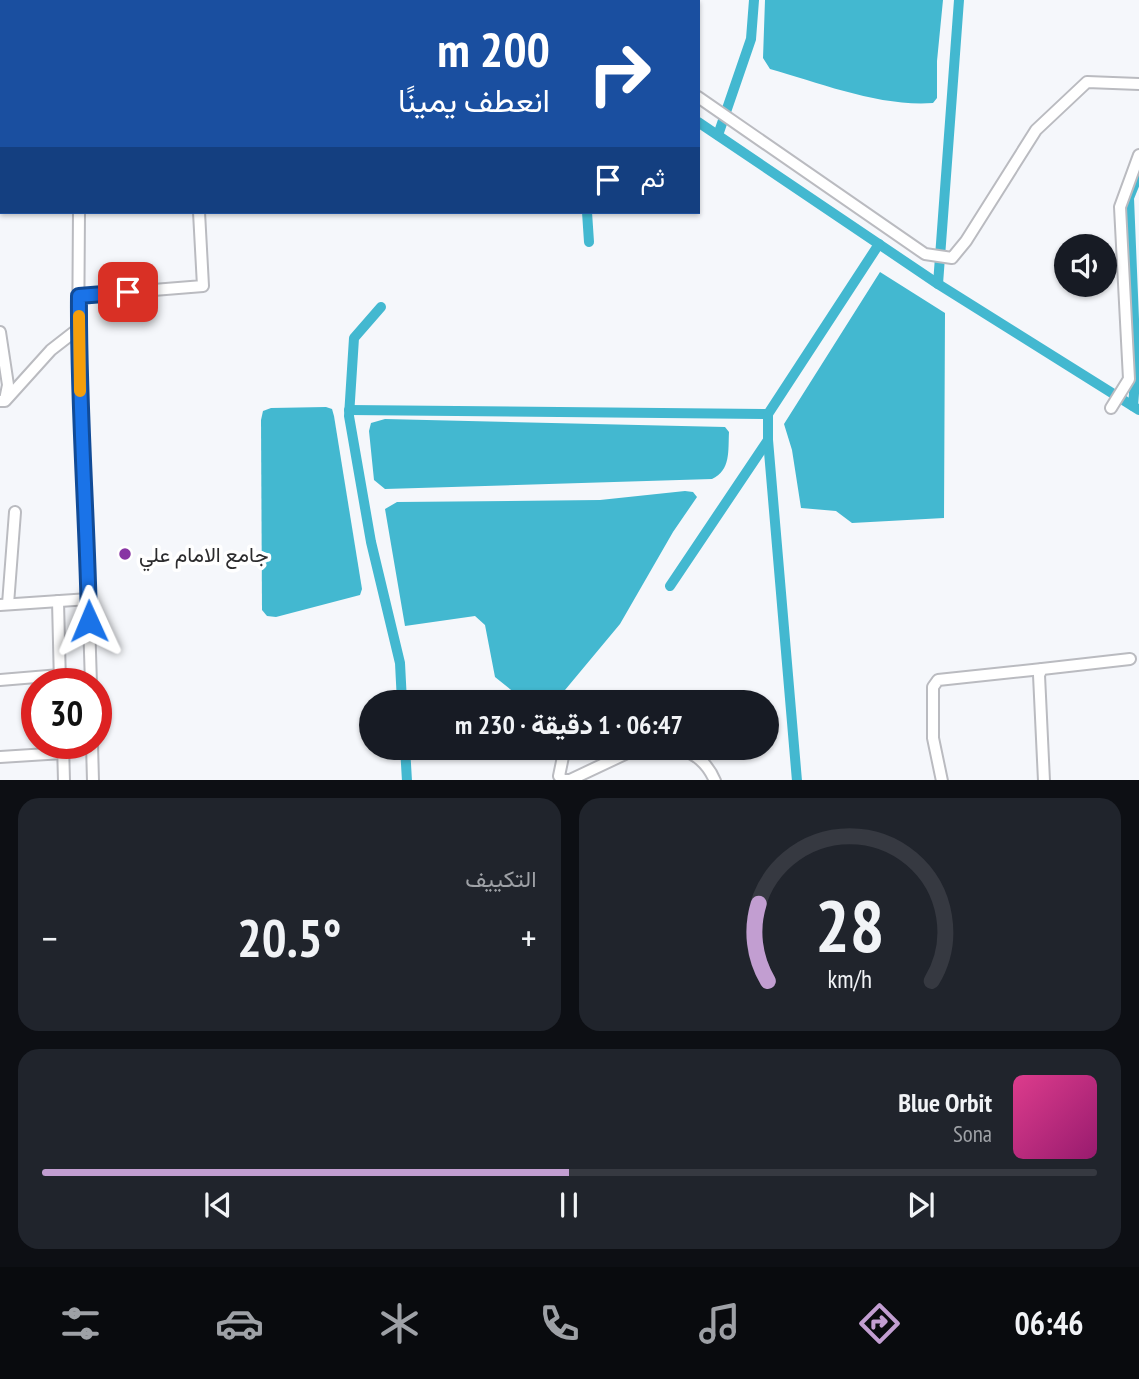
<!DOCTYPE html>
<html lang="ar">
<meta charset="utf-8">
<style>
:root{--surface:#171b24;--page:#20242c;--text:#f1f3f6;--muted:#9ea1a6;--line:#363941;--accent:#c29ed1}
body{margin:0;font-family:"PT Sans Narrow",Vazirmatn,sans-serif;background:var(--page);color:var(--text);direction:rtl;height:100vh;display:flex;flex-direction:column;font-size:26px;white-space:nowrap}
*{box-sizing:border-box;margin:0}
p{font-size:23px;color:var(--muted)}
.icon{flex:none;width:38px;height:38px;fill:none;stroke:currentColor;stroke-width:2;stroke-linecap:round;stroke-linejoin:round}
.map{position:relative;height:780px;overflow:hidden;direction:ltr}
.sheet{display:flex;flex-direction:column;gap:18px;padding:18px;background:#0d0f14;flex:1}
.sheet>*{flex:none}
.hud{position:absolute;left:0px;top:0px;width:700px;height:214px;box-shadow:0 2px 5px #0004;direction:rtl;background:#1a4fa0;color:#fff;overflow:hidden}
.controls{position:absolute;left:1054px;top:234px;display:grid;gap:14px}
.controls a{display:grid;place-items:center;width:63px;height:63px;border-radius:50%;background:var(--surface);box-shadow:0 2px 5px #0004;font-size:35px}
.speed{position:absolute;left:21px;top:668px;display:flex;gap:14px;font-size:35px;font-weight:700;text-align:center}
.speed>*{display:grid;place-content:center;width:91px;height:91px;border-radius:50%;background:var(--surface);box-shadow:0 2px 5px #0004;line-height:1}
.speed .limit{border:10px solid #d22;background:#fff;color:#111}
.pin{position:absolute;display:grid;place-items:center;width:60px;height:60px;color:#fff;margin:-30px;border-radius:14px;box-shadow:0 4px 10px #0006}
.me{position:absolute;width:77px;margin:-38px;rotate:359deg;stroke-linejoin:round;filter:drop-shadow(0 0 5px #0008)}
.turn{display:flex;align-items:center;gap:24px;height:147px;padding:0 35px;font-size:32px}
.turn .icon{width:91px;height:91px;stroke-width:2.5}
.turn b{display:block;font-size:49px;line-height:60px}
.then{display:flex;align-items:center;height:66px;padding:0 35px;background:#0003;gap:14px;font-size:26px}
.big{font-size:52px;font-weight:800;line-height:1.1}
.sheet .tile{flex:1;display:flex;flex-direction:column;justify-content:center;gap:10px;min-width:0;padding:0 24px;border-radius:21px;background:var(--page)}
.sheet .dial{align-items:center;gap:0}
.dial svg{height:182px;overflow:visible;fill:none;stroke:var(--line);stroke-width:7;stroke-linecap:round;text-anchor:middle}
.dial text{fill:var(--text);stroke:none}
.song{display:flex;align-items:center;gap:21px}
.cover{width:84px;height:84px;border-radius:10px;background:linear-gradient(135deg,hsl(330 70% 55%),hsl(320 70% 35%))}
.played{height:7px;border-radius:4px;background:linear-gradient(90deg,var(--accent) 50%,var(--line) 50%)}
.keys{display:flex;justify-content:space-around;direction:ltr}
.heat{display:flex;justify-content:space-between;align-items:center;font-size:38px;direction:ltr}
.sheet .tiles{flex:1;display:grid;gap:18px;grid-template-columns:1fr 1fr}
.tile:last-child{grid-column:span 2}
.trip{position:absolute;left:359px;top:690px;width:420px;height:70px;border-radius:35px;background:var(--surface);box-shadow:0 2px 5px #0004;font-weight:800;line-height:70px;text-align:center;direction:rtl}
.menu{display:flex;height:112px;justify-content:space-around;align-items:center;background:#090b0e;color:var(--muted)}
.menu .icon{width:49px;height:49px}
.menu .selected{color:var(--accent)}
.menu b{font-size:32px;color:var(--text)}
.map>svg:first-child{display:block}
</style>
<div class="map">
<svg width="1139" height="781" viewBox="0 0 1139 781">
<rect width="100%" height="100%" fill="#f5f7fb"/>
<g fill="#43b8d0">
<path d="M765,0H943L937,61V98L933,103C880,107 820,83 770,69L763,58Z"/>
<polygon points="880,272 945,313 944,518 852,523 836,511 801,508 792,450 784,424"/>
<polygon points="326,407 332,409 334,416 362,589 360,595 276,617 267,616 262,610 261,420 263,411 271,408"/>
<path d="M385,419L725,427L729,432C728,451 731,470 712,479L385,489L374,480L369,431L371,423Z"/>
<polygon points="685,491 693,492 697,497 673,532 620,624 555,702 526,702 495,677 485,625 475,616 405,626 385,509 397,502 600,500"/>
</g>
<g fill="none" stroke-linecap="round" stroke-linejoin="round">
<g stroke="#43b8d0" stroke-width="10">
<polyline points="519,0 522,2"/>
<polyline points="640,2 641,0"/>
<polyline points="698,122 938,284 1139,410"/>
<polyline points="718,135 751,39 754,0"/>
<polyline points="587,212 589,242"/>
<polyline points="938,284 959,0"/>
<polyline points="381,307 354,338 349,416 371,542 400,663 402,702"/>
<polyline points="1133,406 1136,368 1129,198 1139,173"/>
<polyline points="349,410 768,414 879,244"/>
<polyline points="768,440 797,781"/>
<polyline points="670,586 768,440 768,414"/>
<polyline points="405,747 407,781"/>
</g>
<defs>
<g id="minor">
<polyline points="72,0 72,2"/>
<polyline points="305,0 305,2"/>
<polyline points="489,0 492,2"/>
<polyline points="562,0 565,2"/>
<polyline points="110,2 137,0"/>
<polyline points="698,97 925,254 952,258 966,241 1036,130 1087,82 1139,84"/>
<polyline points="79,212 78,352 84,460 91,684"/>
<polyline points="79,296 203,286 199,212"/>
<polyline points="0,332 8,385 5,400"/>
<polyline points="0,401 5,401 51,350 78,329"/>
<polyline points="1111,408 1129,379 1120,207 1139,155"/>
<polyline points="58,601 60,684"/>
<polyline points="8,604 15,512"/>
<polyline points="0,605 89,599"/>
<polyline points="0,680 60,675"/>
<polyline points="63,744 64,781"/>
<polyline points="92,744 93,781"/>
<polyline points="565,747 559,776 563,780 570,780 640,747"/>
<path d="M678,747C696,755 707,762 715,781"/>
<polyline points="0,757 63,753"/>
<polyline points="942,781 933,738 933,687 938,680 1042,669"/>
<polyline points="1044,781 1039,675 1042,669 1130,659"/>
</g>
</defs>
<use href="#minor" stroke="#babbc0" stroke-width="14"/>
<use href="#minor" stroke="#fff" stroke-width="10"/>
</g>
<g fill="none" stroke-linecap="round" stroke-linejoin="round">
<defs>
<path id="route" d="M89,621C87,512 78,404 79,296L128,292"/>
</defs>
<use href="#route" stroke="#114b97" stroke-width="18"/>
<use href="#route" stroke="#1a73e8" stroke-width="12"/>
<polyline stroke="#f59e0b" stroke-width="12" points="79,316 80,391"/>
</g>
<circle fill="#8835a4" stroke="#fff" stroke-width="2.5" cx="125" cy="554" r="7"/>
<g text-anchor="middle" dominant-baseline="central" stroke-width="7" stroke-linejoin="round" paint-order="stroke">
<g font-size="21" fill="#2b2b2d" stroke="#fff" text-anchor="start">
<text x="139" y="554">جامع اﻻمام علي</text>
</g>
</g>
</svg>
<div class="controls">
<a><svg class="icon" aria-label="sound" viewBox="0 0 24 24"><path d="M4 9h4l5-4v14l-5-4H4zM17 9q2 3 0 6"/></svg></a>
</div>
<div class="speed"><div class="limit">30</div></div>
<div class="pin" style="left:128px;top:292px;background:#d93025"><svg class="icon" aria-label="arrive" viewBox="0 0 24 24"><path d="M6 21V4h12l-3 4 3 4H6"/></svg></div>
<svg class="me" style="left:89px;top:621px" viewBox="-20 -20 40 40"><path d="M0-17L14 15 0 8-14 15z" fill="#1a73e8" stroke="#fff" stroke-width="4"/></svg>
<div class="trip">06:47 · 1 دقيقة · 230 m</div>
<div class="hud">
<div class="turn"><svg class="icon" aria-label="right" viewBox="0 0 24 24"><path d="M7 20v-9h11M14 6l5 5-5 5"/></svg><div><b>200 m</b>انعطف يمينًا</div></div>
<div class="then">ثم<svg class="icon" aria-label="arrive" viewBox="0 0 24 24"><path d="M6 21V4h12l-3 4 3 4H6"/></svg></div>
</div>
</div>
<section class="sheet">
<div class="tiles">
<div class="tile dial"><svg viewBox="0 0 100 80">
<path d="M14 69A42 42 0 1 1 86 69"/>
<path d="M14 69A42 42 0 0 1 10 35" stroke="#c29ed1"/>
<text x="50" y="56" font-size="32" font-weight="700">28</text>
<text x="50" y="72" font-size="11">km/h</text>
</svg></div>
<div class="tile"><p>التكييف</p>
<div class="heat"><a>−</a><b class="big">20.5°</b><a>+</a></div>
</div>
<div class="tile">
<div class="song"><i class="cover"></i><div><b>Blue Orbit</b><p>Sona</p></div></div>
<div class="played"></div>
<div class="keys"><svg class="icon" aria-label="previous" viewBox="0 0 24 24"><path d="M18 5L8 12l10 7zM5 5v14"/></svg><svg class="icon" aria-label="pause" viewBox="0 0 24 24"><path d="M8 5v14M16 5v14"/></svg><svg class="icon" aria-label="next" viewBox="0 0 24 24"><path d="M6 5l10 7-10 7zM19 5v14"/></svg></div>
</div>
</div>
</section>
<nav class="menu">
<b>06:46</b>
<svg class="icon selected" aria-label="directions" viewBox="0 0 24 24"><path d="M12 3l9 9-9 9-9-9zM9 14v-3h6M13 9l2 2-2 2"/></svg>
<svg class="icon" aria-label="music" viewBox="0 0 24 24"><path d="M9 18V5l10-2v13"/><circle cx="6" cy="18" r="3"/><circle cx="16" cy="16" r="3"/></svg>
<svg class="icon" aria-label="phone" viewBox="0 0 24 24"><path d="M5 4h4l2 5-3 2q2 4 5 5l2-3 5 2v4C11 20 4 13 5 4z"/></svg>
<svg class="icon" aria-label="climate" viewBox="0 0 24 24"><path d="M12 3v18M4 7l16 10M4 17L20 7"/></svg>
<svg class="icon" aria-label="car" viewBox="0 0 24 24"><path d="M5 17H2v-5l4-1 3-4h7l3 4 3 1v5h-3M9 17h6M6 11h13"/><circle cx="7" cy="17" r="2"/><circle cx="17" cy="17" r="2"/></svg>
<svg class="icon" aria-label="filters" viewBox="0 0 24 24"><path d="M4 7h16M4 17h16"/><circle cx="9" cy="7" r="2"/><circle cx="15" cy="17" r="2"/></svg>
</nav>
